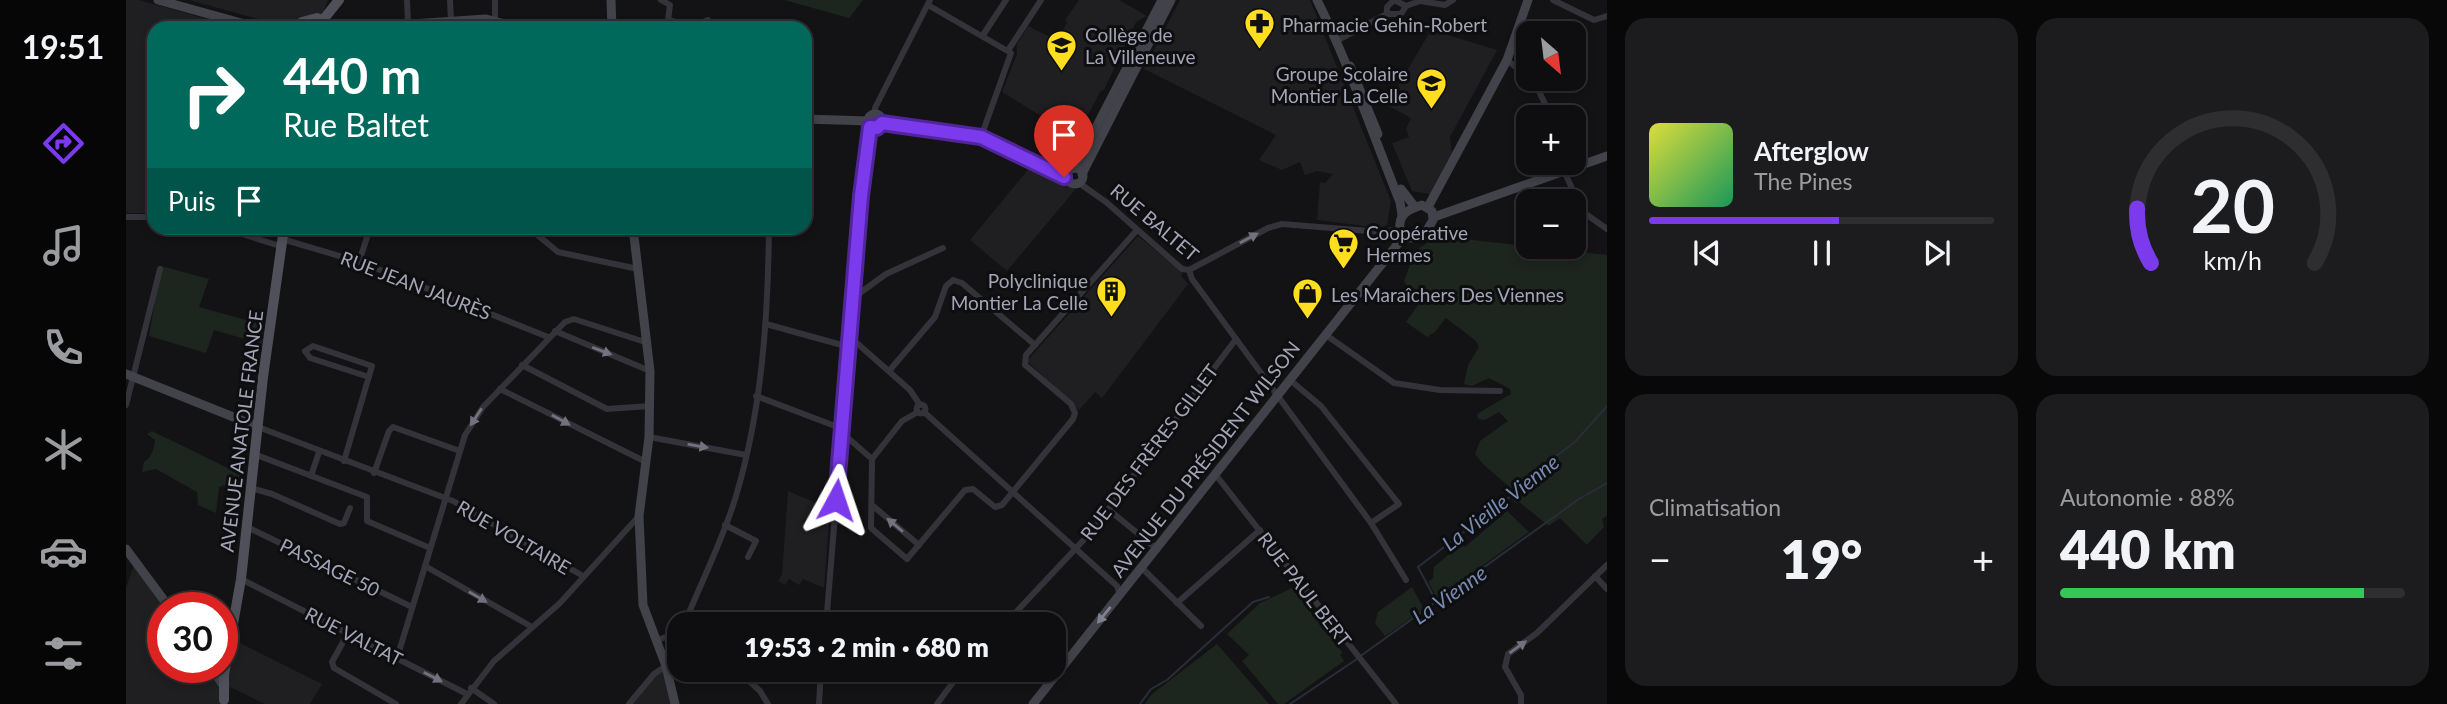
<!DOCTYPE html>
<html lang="fr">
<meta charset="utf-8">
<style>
:root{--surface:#0e0e10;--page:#1c1c1e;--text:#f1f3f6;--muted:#9b9c9f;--line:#2e2e30;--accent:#7c3aed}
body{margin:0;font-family:Lato,sans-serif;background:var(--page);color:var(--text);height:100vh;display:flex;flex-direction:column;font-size:26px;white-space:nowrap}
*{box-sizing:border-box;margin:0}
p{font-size:23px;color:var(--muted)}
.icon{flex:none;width:38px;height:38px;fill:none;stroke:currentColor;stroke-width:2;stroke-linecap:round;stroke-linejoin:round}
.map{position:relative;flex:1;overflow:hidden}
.details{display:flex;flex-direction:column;gap:18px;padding:18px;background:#080809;width:840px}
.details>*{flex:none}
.top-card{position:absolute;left:21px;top:21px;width:665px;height:214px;border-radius:21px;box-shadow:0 4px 10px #0003,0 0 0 2px var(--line);background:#00695c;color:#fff;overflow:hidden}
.needle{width:46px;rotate:152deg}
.fabs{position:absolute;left:1390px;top:21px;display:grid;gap:14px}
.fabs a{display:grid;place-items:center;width:70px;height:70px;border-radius:14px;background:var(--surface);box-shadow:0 4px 10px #0003,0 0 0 2px var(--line);font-size:35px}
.speed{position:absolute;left:21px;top:592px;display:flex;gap:14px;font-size:35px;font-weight:700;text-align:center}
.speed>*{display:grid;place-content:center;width:91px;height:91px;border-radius:50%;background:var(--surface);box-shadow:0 4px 10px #0003,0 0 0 2px var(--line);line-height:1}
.speed .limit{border:10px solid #d22;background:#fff;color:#111}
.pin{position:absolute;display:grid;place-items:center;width:60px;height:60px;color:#fff;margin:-72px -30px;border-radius:50% 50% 50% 0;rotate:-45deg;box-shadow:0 0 7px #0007}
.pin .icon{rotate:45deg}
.me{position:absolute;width:77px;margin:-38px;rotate:5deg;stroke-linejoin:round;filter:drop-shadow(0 0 5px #0008)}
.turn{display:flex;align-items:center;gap:24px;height:147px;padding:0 21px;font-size:32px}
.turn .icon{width:91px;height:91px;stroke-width:2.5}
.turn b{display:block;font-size:49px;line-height:60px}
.then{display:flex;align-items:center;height:66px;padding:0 21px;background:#0003;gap:14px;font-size:26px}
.big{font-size:52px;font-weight:800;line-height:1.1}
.details .widget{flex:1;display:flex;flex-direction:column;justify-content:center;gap:10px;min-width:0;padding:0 24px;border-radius:21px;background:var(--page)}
.details .dial{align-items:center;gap:0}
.dial svg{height:182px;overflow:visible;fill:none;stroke:var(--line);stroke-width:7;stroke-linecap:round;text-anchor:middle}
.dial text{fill:var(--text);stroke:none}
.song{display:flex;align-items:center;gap:21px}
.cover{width:84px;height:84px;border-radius:10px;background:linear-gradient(135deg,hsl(60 70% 55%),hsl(150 70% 35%))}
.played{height:7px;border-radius:4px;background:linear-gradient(90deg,var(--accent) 55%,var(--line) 55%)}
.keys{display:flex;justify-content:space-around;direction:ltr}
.heat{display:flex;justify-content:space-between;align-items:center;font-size:38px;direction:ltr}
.charge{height:10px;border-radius:5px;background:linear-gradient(90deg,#34c759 88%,var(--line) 0)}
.details .tiles{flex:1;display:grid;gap:18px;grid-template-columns:repeat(2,1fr)}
.trip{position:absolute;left:541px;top:612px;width:399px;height:70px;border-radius:21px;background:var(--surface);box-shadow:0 4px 10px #0003,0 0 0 2px var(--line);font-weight:800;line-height:70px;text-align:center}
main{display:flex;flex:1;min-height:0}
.menu{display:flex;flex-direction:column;width:126px;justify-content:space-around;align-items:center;background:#060606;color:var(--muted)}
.menu .icon{width:49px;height:49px}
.menu .on{color:var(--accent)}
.menu b{font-size:32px;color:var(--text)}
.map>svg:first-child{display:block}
</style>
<main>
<nav class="menu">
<b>19:51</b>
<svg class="icon on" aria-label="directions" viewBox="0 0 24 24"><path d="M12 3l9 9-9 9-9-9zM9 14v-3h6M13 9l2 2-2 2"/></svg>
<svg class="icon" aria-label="music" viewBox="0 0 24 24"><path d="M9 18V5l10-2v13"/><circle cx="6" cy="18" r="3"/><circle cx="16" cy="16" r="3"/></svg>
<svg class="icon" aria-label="phone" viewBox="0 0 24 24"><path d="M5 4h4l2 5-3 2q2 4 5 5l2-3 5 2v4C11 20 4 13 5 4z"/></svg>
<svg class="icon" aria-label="climate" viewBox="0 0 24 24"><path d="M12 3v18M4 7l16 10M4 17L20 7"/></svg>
<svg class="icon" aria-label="car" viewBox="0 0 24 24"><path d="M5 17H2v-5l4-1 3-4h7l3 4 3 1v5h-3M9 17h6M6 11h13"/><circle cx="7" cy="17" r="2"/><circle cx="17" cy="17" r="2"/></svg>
<svg class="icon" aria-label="filters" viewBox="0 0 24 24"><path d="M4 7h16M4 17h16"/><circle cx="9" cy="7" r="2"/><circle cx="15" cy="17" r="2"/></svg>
</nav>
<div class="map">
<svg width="1481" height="704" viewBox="0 0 1481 704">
<rect width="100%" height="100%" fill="#131315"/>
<g fill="#1f1f22">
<polygon points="0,0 13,0 113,28 28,28 28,213 0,213"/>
<polygon points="63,0 202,0 192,25 186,28 165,28"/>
<polygon points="953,0 993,0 1021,16 1010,22 978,90 974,92 953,132 954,140 876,92 891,54 891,44 902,26 932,41 941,22 939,20"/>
<polygon points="1054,0 1184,0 1265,201 1261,225 1254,228 1191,220 1194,182 1199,183 1207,174 1191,171 1179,175 1174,162 1156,170 1133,160 1150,135 1018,69"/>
<polygon points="1305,30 1371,50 1324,137 1326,152 1304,194 1286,191 1266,143 1283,137 1280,129 1285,118 1261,105"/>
<polygon points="905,166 949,190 881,271 844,240"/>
<polygon points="1012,236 1057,273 1055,276 1062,284 976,398 969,392 953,410 901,361"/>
<polygon points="662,491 704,509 698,588 677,579 673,585 663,579 659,585 652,581 656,575"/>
<polygon points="9,562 43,607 37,607 37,667 88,667 98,680 106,639 196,684 184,704 139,704 104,687 101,704 0,704 0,588"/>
<polygon points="537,663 548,704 504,704"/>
</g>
<g fill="#1d251f">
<polygon points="658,0 737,0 723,18"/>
<polygon points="1311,236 1481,255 1481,516 1476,519 1478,527 1461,545 1434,518 1423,526 1393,502 1389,503 1385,498 1389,492 1357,464 1349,454 1354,441 1382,421 1373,412 1359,420 1352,419 1351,414 1385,394 1384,389 1363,378 1346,386 1338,384 1342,365 1353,347 1350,341 1320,318 1309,332 1301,337 1280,322 1294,302 1287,296 1278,281 1289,251"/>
<polygon points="35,266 83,279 73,307 138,325 136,344 88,330 80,353 23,336"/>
<path d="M26,431L116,475L118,479L93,487L90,513L72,505L71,492L30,469L16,472L18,462C26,457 28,449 29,440L21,434Z"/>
<polygon points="1381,511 1403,532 1311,598 1302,582 1307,578 1308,567 1334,545 1339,547"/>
<polygon points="1286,587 1298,609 1259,636 1249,623 1252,612"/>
<polygon points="1166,588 1217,653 1214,655 1218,661 1158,704 1152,704 1116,661 1123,655 1101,634 1134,603"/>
<polygon points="1091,644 1143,704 1019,704 1025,695"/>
</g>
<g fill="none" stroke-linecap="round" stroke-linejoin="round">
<g stroke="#282e39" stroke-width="2">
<polyline points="1310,601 1292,567 1398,486 1418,465 1449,442 1481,406"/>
<polyline points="1236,655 1453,499 1481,483"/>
<polyline points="1014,704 1025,689 1041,680 1127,602 1143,597"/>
<polyline points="1164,704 1231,659"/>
</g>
<g stroke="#34333a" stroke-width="6">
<polyline points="281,0 282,24"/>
<polyline points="324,0 325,21"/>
<polyline points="369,0 369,21"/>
<polyline points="535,0 544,5 541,28"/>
<polyline points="1427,0 1468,20 1481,16"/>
<polyline points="802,5 885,53 855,137"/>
<polyline points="1280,6 1294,1 1319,5 1327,0"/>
<polyline points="542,20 574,28"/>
<polyline points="569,25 582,20 586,25 585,28"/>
<polyline points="636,28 636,25"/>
<polyline points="857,35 880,0"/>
<polyline points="1212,40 1261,14 1275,14 1280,6 1268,0 1261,7 1261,14"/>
<polyline points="883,49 915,0"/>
<polyline points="1381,60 1402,77"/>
<polyline points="1403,79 1413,91 1425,117"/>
<polyline points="749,114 749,108 804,0"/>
<polyline points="1438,171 1457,212 1481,229"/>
<polyline points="953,183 980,202 1056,269 1063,270"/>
<polyline points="0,217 28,217"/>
<polyline points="97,228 154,246"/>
<polyline points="403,228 432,252 512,269"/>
<polyline points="156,239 237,263 422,337"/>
<polyline points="233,262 244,228"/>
<polyline points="1063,270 1066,279 1245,523"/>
<polyline points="1063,270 1142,228 1156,224 1255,232 1274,229"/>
<polyline points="727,298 760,274 817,248"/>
<polyline points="640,324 723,347"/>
<polyline points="429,331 524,371"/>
<polyline points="1200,335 1268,383 1314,390 1374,391"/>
<polyline points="724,337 784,390 794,405"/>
<polyline points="396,365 481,409 524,406"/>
<polyline points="763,371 809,317 820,286 827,280 836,283 909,345"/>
<polyline points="1164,380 1195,406 1273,504 1245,523 1280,580"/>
<polyline points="374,389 520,462"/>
<polyline points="630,396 717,429"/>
<circle cx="795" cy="409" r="4.5"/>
<polyline points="0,405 34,269"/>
<polyline points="792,412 776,421 746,459 745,528 781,559 839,490 847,489 869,507 876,505 947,419 949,413 945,404 899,365 900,355 1011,230"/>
<polyline points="798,412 991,586 994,595"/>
<polyline points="132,427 327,501 457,576"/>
<polyline points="523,437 620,455"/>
<polyline points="716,437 722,438 746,459"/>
<polyline points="128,454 241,497 241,521 304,548"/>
<polyline points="218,461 246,366 187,346 179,351 184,358 243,377"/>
<polyline points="248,473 263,431 267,427 334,451"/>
<polyline points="1089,474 1270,704"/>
<polyline points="185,476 193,452"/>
<polyline points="125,488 146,494 214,524 218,523 224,508"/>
<polyline points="746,505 793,545"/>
<polyline points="983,510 1031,549"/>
<polyline points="599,525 630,541 622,557"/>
<polyline points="121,527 286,607"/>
<polyline points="299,566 406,627"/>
<polyline points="1015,567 1075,626"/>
<polyline points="1469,576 1481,589"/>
<polyline points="115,579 341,694"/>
<polyline points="1051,603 1134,530"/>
<path d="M558,625C575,582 597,540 610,496C636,410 642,317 643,228"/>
<polyline points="700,625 735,196 745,127"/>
<polyline points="878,625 967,530 1110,339"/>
<polyline points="222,633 206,662 208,668 270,704"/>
<polyline points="528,637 534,639 553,633"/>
<polyline points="271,658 339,435 357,407 439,322 448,319 522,343"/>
<polyline points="611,670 634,691 642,704"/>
<polyline points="345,688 368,704"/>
<polyline points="335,704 368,661 434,603 513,516"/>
<polyline points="503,704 528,674 540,666 553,637"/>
<polyline points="693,704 695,670"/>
<polyline points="811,704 836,670"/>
<polyline points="1395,704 1395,695 1379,667 1382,654 1411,633 1481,565"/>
</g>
<g stroke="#41424a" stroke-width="9">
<polyline points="32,0 133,28"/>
<polyline points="485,0 486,28"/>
<path d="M1191,0C1223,64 1247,135 1274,202L1276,215"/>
<polyline points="225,28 360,19 394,28"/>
<polyline points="1224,66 1252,134"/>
<circle cx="749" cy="121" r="7"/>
<polyline points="679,119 742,121"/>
<polyline points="756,123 855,137 932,176 941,177"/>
<polyline points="949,168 1036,0"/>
<circle cx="949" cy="176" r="8"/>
<polyline points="956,174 1045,0"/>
<polyline points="1275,189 1289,207"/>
<path d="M1296,205L1306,211L1307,220L1297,237L1282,238L1274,229C1272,214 1283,209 1296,205Z"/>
<polyline points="1302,207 1381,60 1402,0"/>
<polyline points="1308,217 1481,156"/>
<polyline points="507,228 524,371 523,437 513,516 517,605 540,666 549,704"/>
<polyline points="0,374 132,427"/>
<polyline points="0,549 43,607"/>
<polyline points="85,667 97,685"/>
<polyline points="907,704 1278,236"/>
</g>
<g stroke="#4f5059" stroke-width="10">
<polyline points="197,20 213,0"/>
<polyline points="172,28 176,22 191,18 198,21 200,28"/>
<polyline points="98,700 98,675 115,579 137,377 158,228"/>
</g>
</g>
<defs><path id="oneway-solid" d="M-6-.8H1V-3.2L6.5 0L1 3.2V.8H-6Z" transform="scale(1.75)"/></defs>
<g fill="#71727e">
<use href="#oneway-solid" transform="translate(1123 238) rotate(-28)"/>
<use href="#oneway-solid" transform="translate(476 351) rotate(21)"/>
<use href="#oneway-solid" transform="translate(350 417) rotate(123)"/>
<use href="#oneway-solid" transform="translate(435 420) rotate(29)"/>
<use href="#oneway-solid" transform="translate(572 446) rotate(10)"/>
<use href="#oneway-solid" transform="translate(769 525) rotate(-140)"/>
<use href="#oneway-solid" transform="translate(352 597) rotate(30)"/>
<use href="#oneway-solid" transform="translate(1392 647) rotate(-36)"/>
<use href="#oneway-solid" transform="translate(307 677) rotate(27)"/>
</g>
<use fill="#818290" href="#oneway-solid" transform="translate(978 615) rotate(129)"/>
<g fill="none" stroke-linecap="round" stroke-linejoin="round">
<defs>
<polyline id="route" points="710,500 735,196 744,127 751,128 756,123 855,137 938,177"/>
</defs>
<use href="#route" stroke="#51269a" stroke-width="18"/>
<use href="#route" stroke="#7c3aed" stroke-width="12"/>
</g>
<defs>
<symbol id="pharmacy-pin" viewBox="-11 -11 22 30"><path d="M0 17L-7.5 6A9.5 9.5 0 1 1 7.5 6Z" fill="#ffdd20" stroke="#0e0e10"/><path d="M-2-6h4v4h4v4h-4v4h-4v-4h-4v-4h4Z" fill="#111"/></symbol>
<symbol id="school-pin" viewBox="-11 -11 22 30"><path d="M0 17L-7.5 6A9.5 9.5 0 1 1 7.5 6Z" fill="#ffdd20" stroke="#0e0e10"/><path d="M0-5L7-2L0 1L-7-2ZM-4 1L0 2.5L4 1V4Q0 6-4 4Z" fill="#111"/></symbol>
<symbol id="supermarket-pin" viewBox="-11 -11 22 30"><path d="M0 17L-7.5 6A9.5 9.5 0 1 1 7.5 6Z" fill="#ffdd20" stroke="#0e0e10"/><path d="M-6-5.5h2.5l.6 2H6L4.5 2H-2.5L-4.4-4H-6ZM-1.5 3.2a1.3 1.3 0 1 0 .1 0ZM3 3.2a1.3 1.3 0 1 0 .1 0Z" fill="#111"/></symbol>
<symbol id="building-pin" viewBox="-11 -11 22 30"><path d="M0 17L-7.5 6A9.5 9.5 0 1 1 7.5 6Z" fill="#ffdd20" stroke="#0e0e10"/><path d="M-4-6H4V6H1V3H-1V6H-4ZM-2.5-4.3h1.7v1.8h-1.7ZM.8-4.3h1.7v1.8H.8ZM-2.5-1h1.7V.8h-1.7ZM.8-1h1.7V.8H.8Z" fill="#111"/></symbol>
<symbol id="shop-pin" viewBox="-11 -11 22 30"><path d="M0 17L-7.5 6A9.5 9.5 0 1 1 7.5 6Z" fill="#ffdd20" stroke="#0e0e10"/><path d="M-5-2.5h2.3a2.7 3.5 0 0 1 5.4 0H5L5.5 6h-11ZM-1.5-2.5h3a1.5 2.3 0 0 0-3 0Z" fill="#111"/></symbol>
</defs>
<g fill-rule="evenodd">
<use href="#pharmacy-pin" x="1116" y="6" width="35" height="47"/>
<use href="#school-pin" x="918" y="28" width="35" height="47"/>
<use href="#school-pin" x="1288" y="66" width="35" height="47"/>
<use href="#supermarket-pin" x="1200" y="226" width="35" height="47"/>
<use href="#building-pin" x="968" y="274" width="35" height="47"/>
<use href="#shop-pin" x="1164" y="276" width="35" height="47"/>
</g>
<g text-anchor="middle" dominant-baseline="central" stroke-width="6" stroke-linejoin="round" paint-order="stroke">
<g font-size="19" fill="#a3a5b6" stroke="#0e0e10" text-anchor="start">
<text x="1156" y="24">Pharmacie Gehin-Robert</text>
<text x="959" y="34">Collège de<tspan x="959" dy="22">La Villeneuve</tspan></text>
<text x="1282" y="73" text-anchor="end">Groupe Scolaire<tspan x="1282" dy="22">Montier La Celle</tspan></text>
<text x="1240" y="232">Coopérative<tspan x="1240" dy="22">Hermes</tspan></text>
<text x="962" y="280" text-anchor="end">Polyclinique<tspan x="962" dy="22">Montier La Celle</tspan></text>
<text x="1205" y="294">Les Maraîchers Des Viennes</text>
</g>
<g font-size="19" fill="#a3a5b6" stroke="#0e0e10">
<text transform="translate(1029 222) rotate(40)">RUE BALTET</text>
<text transform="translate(290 285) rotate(21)">RUE JEAN JAURÈS</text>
<text transform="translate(115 431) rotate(-83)">AVENUE ANATOLE FRANCE</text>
<text transform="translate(1023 452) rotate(-53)">RUE DES FRÈRES GILLET</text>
<text transform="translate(1079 459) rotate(-52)">AVENUE DU PRÉSIDENT WILSON</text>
<text transform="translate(388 537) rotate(30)">RUE VOLTAIRE</text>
<text transform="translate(204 567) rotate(26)">PASSAGE 50</text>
<text transform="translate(1179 589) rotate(52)">RUE PAUL BERT</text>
<text transform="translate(228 636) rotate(27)">RUE VALTAT</text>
</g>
<g font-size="21" font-style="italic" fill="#778cb4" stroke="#0e0e10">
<text transform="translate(1374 502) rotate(-38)">La Vieille Vienne</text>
<text transform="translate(1323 594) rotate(-35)">La Vienne</text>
</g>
</g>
</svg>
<div class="fabs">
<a><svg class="needle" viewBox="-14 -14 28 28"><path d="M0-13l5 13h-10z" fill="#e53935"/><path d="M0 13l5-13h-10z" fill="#9b9c9f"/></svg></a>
<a>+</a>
<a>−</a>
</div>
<div class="speed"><div class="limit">30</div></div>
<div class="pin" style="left:938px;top:177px;background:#d93025"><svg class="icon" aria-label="arrive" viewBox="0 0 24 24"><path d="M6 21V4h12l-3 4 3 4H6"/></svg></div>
<svg class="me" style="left:710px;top:500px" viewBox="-20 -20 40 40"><path d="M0-17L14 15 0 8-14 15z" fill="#7c3aed" stroke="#fff" stroke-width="4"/></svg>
<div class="trip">19:53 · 2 min · 680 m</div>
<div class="top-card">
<div class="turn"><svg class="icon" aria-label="right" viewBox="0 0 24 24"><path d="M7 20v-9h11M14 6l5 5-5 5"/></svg><div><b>440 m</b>Rue Baltet</div></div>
<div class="then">Puis<svg class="icon" aria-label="arrive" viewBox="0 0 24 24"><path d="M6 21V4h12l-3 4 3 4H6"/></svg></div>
</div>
</div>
<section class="details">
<div class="tiles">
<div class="widget">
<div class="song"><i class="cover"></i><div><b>Afterglow</b><p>The Pines</p></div></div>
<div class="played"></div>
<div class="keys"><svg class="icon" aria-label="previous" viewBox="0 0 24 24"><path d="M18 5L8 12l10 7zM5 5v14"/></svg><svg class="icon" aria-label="pause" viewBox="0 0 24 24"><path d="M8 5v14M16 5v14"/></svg><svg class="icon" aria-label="next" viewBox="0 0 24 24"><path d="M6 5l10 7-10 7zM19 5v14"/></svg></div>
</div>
<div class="widget dial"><svg viewBox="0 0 100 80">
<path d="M14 69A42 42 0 1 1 86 69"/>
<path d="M14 69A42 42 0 0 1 8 45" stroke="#7c3aed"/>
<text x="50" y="56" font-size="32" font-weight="700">20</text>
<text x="50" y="72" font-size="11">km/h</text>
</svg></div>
<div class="widget"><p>Climatisation</p>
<div class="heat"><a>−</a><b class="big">19°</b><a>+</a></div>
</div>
<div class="widget"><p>Autonomie · 88%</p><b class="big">440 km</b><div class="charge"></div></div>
</div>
</section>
</main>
